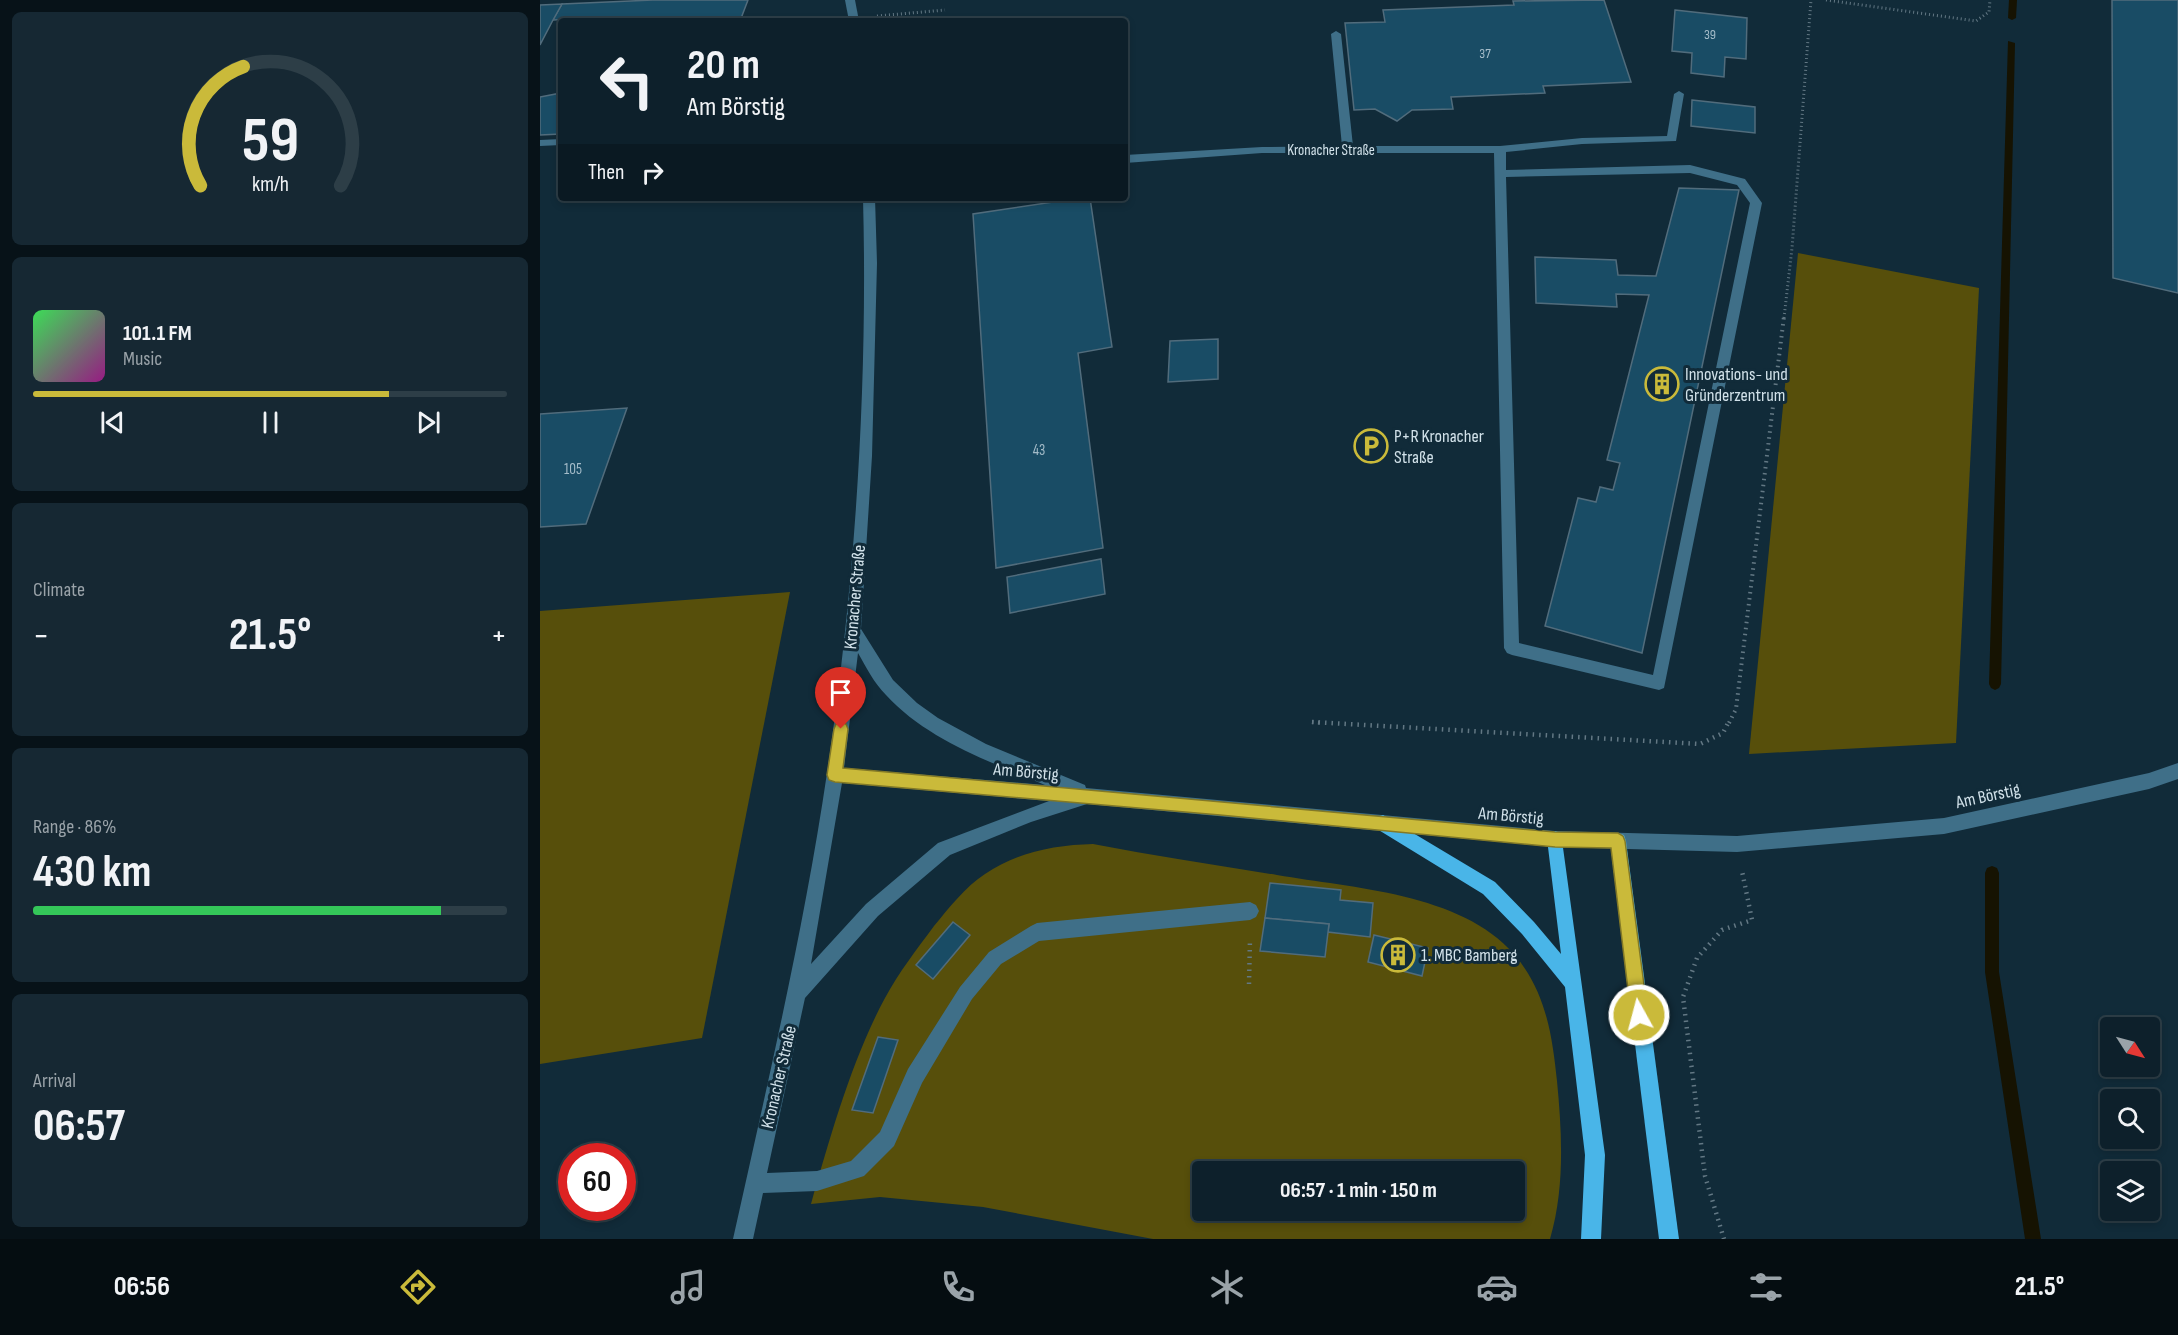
<!DOCTYPE html>
<meta charset="utf-8">
<style>
:root{--surface:#0d202b;--page:#162833;--text:#f1f3f6;--muted:#9aa3a9;--line:#2d3e47;--accent:#caba3a}
body{margin:0;font-family:"Sofia Sans Condensed",sans-serif;background:var(--page);color:var(--text);height:100vh;display:flex;flex-direction:column;font-size:22px;white-space:nowrap}
*{box-sizing:border-box;margin:0}
p{font-size:20px;color:var(--muted)}
.icon{flex:none;width:33px;height:33px;fill:none;stroke:currentColor;stroke-width:2;stroke-linecap:round;stroke-linejoin:round}
.map{position:relative;flex:1;overflow:hidden}
.panel{display:flex;flex-direction:column;gap:12px;padding:12px;background:#071218;width:540px}
.panel>*{flex:none}
.hud{position:absolute;left:18px;top:18px;width:570px;height:183px;border-radius:6px;box-shadow:0 3px 9px #0003,0 0 0 2px var(--line);background:#0d202b;color:var(--text);overflow:hidden}
.needle{width:39px;rotate:126deg}
.fabs{position:absolute;left:1560px;top:1017px;display:grid;gap:12px}
.fabs a{display:grid;place-items:center;width:60px;height:60px;border-radius:6px;background:var(--surface);box-shadow:0 3px 9px #0003,0 0 0 2px var(--line);font-size:30px}
.speed{position:absolute;left:18px;top:1143px;display:flex;gap:12px;font-size:30px;font-weight:700;text-align:center}
.speed>*{display:grid;place-content:center;width:78px;height:78px;border-radius:50%;background:var(--surface);box-shadow:0 3px 9px #0003,0 0 0 2px var(--line);line-height:1}
.speed .limit{border:9px solid #d22;background:#fff;color:#111}
.pin{position:absolute;display:grid;place-items:center;width:51px;height:51px;color:#fff;margin:-62px -26px;border-radius:50% 50% 50% 0;rotate:-45deg;box-shadow:0 0 6px #0007}
.pin .icon{rotate:45deg}
.me{position:absolute;width:66px;margin:-33px;rotate:353deg;stroke-linejoin:round;filter:drop-shadow(0 0 4px #0008)}
.turn{display:flex;align-items:center;gap:21px;height:126px;padding:0 30px;font-size:27px}
.turn .icon{width:78px;height:78px;stroke-width:2.5}
.turn b{display:block;font-size:42px;line-height:51px}
.then{display:flex;align-items:center;height:57px;padding:0 30px;background:#0003;gap:12px;font-size:22px}
.big{font-size:45px;font-weight:700;line-height:1.1}
.panel .card{flex:1;display:flex;flex-direction:column;justify-content:center;gap:9px;min-width:0;padding:0 21px;border-radius:9px;background:var(--page)}
.panel .dial{align-items:center;gap:0}
.dial svg{height:156px;overflow:visible;fill:none;stroke:var(--line);stroke-width:7;stroke-linecap:round;text-anchor:middle}
.dial text{fill:var(--text);stroke:none}
.song{display:flex;align-items:center;gap:18px}
.cover{width:72px;height:72px;border-radius:9px;background:linear-gradient(135deg,hsl(130 70% 55%),hsl(310 70% 35%))}
.played{height:6px;border-radius:3px;background:linear-gradient(90deg,var(--accent) 75%,var(--line) 75%)}
.keys{display:flex;justify-content:space-around;direction:ltr}
.heat{display:flex;justify-content:space-between;align-items:center;font-size:33px;direction:ltr}
.charge{height:9px;border-radius:4px;background:linear-gradient(90deg,#34c759 86%,var(--line) 0)}
.trip{position:absolute;left:652px;top:1161px;width:333px;height:60px;border-radius:6px;background:var(--surface);box-shadow:0 3px 9px #0003,0 0 0 2px var(--line);font-weight:700;line-height:60px;text-align:center}
.menu{display:flex;height:96px;justify-content:space-around;align-items:center;background:#050d11;color:var(--muted)}
.menu .icon{width:42px;height:42px}
.menu .current{color:var(--accent)}
.menu b{font-size:27px;color:var(--text)}
main{display:flex;flex:1;min-height:0}
.map>svg:first-child{display:block}
</style>
<main>
<section class="panel">
<div class="card dial"><svg viewBox="0 0 100 80">
<path d="M14 69A42 42 0 1 1 86 69"/>
<path d="M14 69A42 42 0 0 1 36 8" stroke="#caba3a"/>
<text x="50" y="56" font-size="32" font-weight="700">59</text>
<text x="50" y="72" font-size="11">km/h</text>
</svg></div>
<div class="card">
<div class="song"><i class="cover"></i><div><b>101.1 FM</b><p>Music</p></div></div>
<div class="played"></div>
<div class="keys"><svg class="icon" aria-label="previous" viewBox="0 0 24 24"><path d="M18 5L8 12l10 7zM5 5v14"/></svg><svg class="icon" aria-label="pause" viewBox="0 0 24 24"><path d="M8 5v14M16 5v14"/></svg><svg class="icon" aria-label="next" viewBox="0 0 24 24"><path d="M6 5l10 7-10 7zM19 5v14"/></svg></div>
</div>
<div class="card"><p>Climate</p>
<div class="heat"><a>−</a><b class="big">21.5°</b><a>+</a></div>
</div>
<div class="card"><p>Range · 86%</p><b class="big">430 km</b><div class="charge"></div></div>
<div class="card"><p>Arrival</p><b class="big">06:57</b></div>
</section>
<div class="map">
<svg width="1638" height="1239" viewBox="0 0 1638 1239">
<rect width="100%" height="100%" fill="#112b39"/>
<g fill="#574f0b" fill-rule="evenodd">
<polygon points="1258,253 1439,288 1416,743 1209,754"/>
<polygon points="250,592 162,1038 0,1064 0,611"/>
<path d="M553,844C614,856 676,865 737,875C812,888 921,893 974,954C1006,992 1012,1034 1017,1081C1022,1133 1025,1188 1010,1239H613L443,1207L340,1197L271,1204C290,1137 312,1059 345,998C359,972 377,949 394,926C409,908 425,887 445,874C477,852 515,845 553,844ZM663,1172H975V1210H663Z"/>
</g>
<g fill="none" stroke-linecap="round" stroke-linejoin="round">
<g fill="#161302" fill-rule="evenodd">
<polygon points="1469,0 1477,0 1476,18 1472,20 1468,18"/>
<polygon points="1468,41 1475,43 1461,684 1459,688 1455,690 1451,688 1449,684"/>
<polygon points="1452,866 1457,868 1459,873 1459,972 1501,1239 1485,1239 1445,972 1445,873 1447,868"/>
</g>
</g>
<g fill="#194c65" stroke="#516c7c" stroke-width="1.5">
<polygon points="113,0 208,0 200,21 63,21 64,18 13,20 22,4"/>
<polygon points="1064,0 1091,82 1003,86 1005,93 911,97 913,109 872,110 857,121 835,109 814,110 805,23 845,22 843,10 974,5 973,1"/>
<polygon points="1572,0 1638,0 1638,293 1573,278"/>
<polygon points="22,4 13,20 0,45 0,5"/>
<polygon points="1135,10 1207,18 1206,59 1185,57 1184,77 1151,73 1152,53 1132,51"/>
<polygon points="21,93 21,134 0,135 0,97"/>
<polygon points="1152,100 1215,107 1215,133 1151,126"/>
<polygon points="1139,188 1199,190 1102,653 1005,626 1038,498 1056,502 1060,487 1073,490 1080,463 1067,460 1109,295 1076,294 1077,307 996,303 995,257 1076,260 1078,275 1116,276"/>
<polygon points="540,198 550,198 572,347 538,353 563,548 456,568 433,214"/>
<polygon points="678,339 678,379 628,382 630,341"/>
<polygon points="87,408 46,524 0,527 0,414"/>
<polygon points="561,559 565,594 470,613 467,577"/>
<polygon points="730,883 801,890 800,900 833,903 830,937 788,932 789,924 725,918"/>
<polygon points="725,918 789,924 785,957 720,951"/>
<polygon points="413,922 430,935 393,979 376,965"/>
<polygon points="834,935 888,948 882,976 828,962"/>
<polygon points="338,1037 358,1040 333,1113 312,1110"/>
</g>
<g fill="none" stroke-linecap="round" stroke-linejoin="round">
<g stroke="#637884" stroke-width="3" stroke-dasharray="1 3" stroke-linecap="butt">
<polyline points="1286,0 1436,21 1449,12 1450,0"/>
<polyline points="337,16 405,10"/>
<polyline points="1244,318 1252,248 1271,0"/>
</g>
<g stroke="#637884" stroke-width="4" stroke-dasharray="1.5 4.5" stroke-linecap="butt">
<polyline points="772,722 783,723"/>
<polyline points="1189,723 1196,709 1244,316"/>
</g>
<g stroke="#637884" stroke-width="4.5" stroke-dasharray="1.5 5" stroke-linecap="butt">
<polyline points="772,722 1160,744 1183,733 1189,721"/>
<polyline points="709,984 710,939"/>
<polyline points="1184,1239 1165,1176 1143,997 1157,958 1182,930 1212,920 1202,871"/>
</g>
<g fill="#3f6f88" fill-rule="evenodd">
<polygon points="305,0 315,0 319,21 309,21"/>
<path d="M796,31L801,34L813,146H960L1042,138L1127,136L1134,94L1139,91L1144,94L1136,141L1042,144L966,152V170L1150,165L1205,179L1222,203L1124,688L1119,690L972,655L967,653L964,648L954,153H722L585,163V155L722,147L802,146L791,34ZM1150,173L1197,185L1210,203L1113,675L979,643L966,177Z"/>
<polygon points="21,139 21,145 0,146 0,140"/>
<path d="M323,198H335L337,263L332,456L321,629L353,680L377,703L398,718L446,744L545,785L546,788L1015,831L1197,836L1404,818L1609,773L1638,763V779L1609,789L1404,834L1197,852L1015,847L547,804L491,822L410,855L338,916L265,998L227,1173L277,1171L311,1161L340,1132L368,1069L420,987L449,952L491,926L497,923L710,902L716,905L719,911L716,917L710,920L499,941L461,964L432,999L382,1083L354,1146L324,1176L277,1191L223,1193L213,1239H193C227,1085 264,930 287,773C315,585 328,388 323,198ZM318,653C326,667 334,683 346,695C387,740 451,762 505,785L304,768ZM302,783L509,801L398,843L326,904L271,964Z"/>
</g>
<g fill="#49b5e8" fill-rule="evenodd">
<polygon points="843,815 955,882 994,922 1021,954 1007,839 1009,833 1015,831 1021,833 1065,1155 1061,1239 1041,1239 1045,1155 1025,987 982,934 943,894 837,829 835,823 837,817"/>
<polygon points="1078,833 1084,835 1086,841 1139,1239 1119,1239 1070,841 1072,835"/>
</g>
</g>
<polygon fill="#caba3a" stroke="#837926" stroke-width="1.5" points="301,722 306,724 308,729 303,768 1015,832 1078,833 1083,836 1085,841 1108,1015 1105,1021 1099,1024 1093,1021 1091,1015 1071,848 1015,847 680,815 295,782 289,780 287,775 294,729 296,724"/>
<defs>
<symbol id="building-ring" viewBox="-11 -11 22 22"><circle r="9.5" fill="#112b39" stroke="#caba3a" stroke-width="1.5"/><path d="M-4-6H4V6H1V3H-1V6H-4ZM-2.5-4.3h1.7v1.8h-1.7ZM.8-4.3h1.7v1.8H.8ZM-2.5-1h1.7V.8h-1.7ZM.8-1h1.7V.8H.8Z" fill="#caba3a"/></symbol>
<symbol id="parking-ring" viewBox="-11 -11 22 22"><circle r="9.5" fill="#112b39" stroke="#caba3a" stroke-width="1.5"/><path d="M-3.5-5.5H1a3.5 3.5 0 0 1 0 7H-1V5.5H-3.5ZM-1-3.4V-.6H.8a1.4 1.4 0 0 0 0-2.8Z" fill="#caba3a"/></symbol>
</defs>
<g fill-rule="evenodd">
<use href="#building-ring" x="1103" y="365" width="38" height="38"/>
<use href="#parking-ring" x="812" y="427" width="38" height="38"/>
<use href="#building-ring" x="839" y="936" width="38" height="38"/>
</g>
<g text-anchor="middle" dominant-baseline="central" stroke-width="6" stroke-linejoin="round" paint-order="stroke">
<g font-size="14" fill="#a4bcc9">
<text x="1170" y="34">39</text>
<text x="945" y="53">37</text>
</g>
<g font-size="15" fill="#d2e2ea" stroke="#112b39">
<text x="791" y="150">Kronacher Straße</text>
</g>
<g font-size="15" fill="#a4bcc9">
<text x="499" y="450">43</text>
<text x="33" y="469">105</text>
</g>
<g font-size="18" fill="#d2e2ea" stroke="#112b39" text-anchor="start">
<text x="1145" y="374">Innovations- und<tspan x="1145" dy="21">Gründerzentrum</tspan></text>
<text x="854" y="436">P+R Kronacher<tspan x="854" dy="21">Straße</tspan></text>
<text x="881" y="955">1. MBC Bamberg</text>
</g>
<g font-size="18" fill="#d2e2ea" stroke="#112b39">
<text transform="translate(315 597) rotate(-85)">Kronacher Straße</text>
<text transform="translate(486 772) rotate(5)">Am Börstig</text>
<text transform="translate(1448 796) rotate(-12)">Am Börstig</text>
<text transform="translate(971 816) rotate(5)">Am Börstig</text>
<text transform="translate(239 1077) rotate(-77)">Kronacher Straße</text>
</g>
</g>
</svg>
<div class="fabs">
<a><svg class="needle" viewBox="-14 -14 28 28"><path d="M0-13l5 13h-10z" fill="#e53935"/><path d="M0 13l5-13h-10z" fill="#9aa3a9"/></svg></a>
<a><svg class="icon" aria-label="search" viewBox="0 0 24 24"><circle cx="10" cy="10" r="6"/><path d="M15 15l6 6"/></svg></a>
<a><svg class="icon" aria-label="layers" viewBox="0 0 24 24"><path d="M12 4l9 5-9 5-9-5zM3 14l9 5 9-5"/></svg></a>
</div>
<div class="speed"><div class="limit">60</div></div>
<div class="pin" style="left:301px;top:729px;background:#d93025"><svg class="icon" aria-label="arrive" viewBox="0 0 24 24"><path d="M6 21V4h12l-3 4 3 4H6"/></svg></div>
<svg class="me" style="left:1099px;top:1015px" viewBox="-20 -20 40 40"><circle r="17" fill="#caba3a" stroke="#fff" stroke-width="3"/><path d="M0-11L8 9 0 5-8 9z" fill="#fff"/></svg>
<div class="trip">06:57 · 1 min · 150 m</div>
<div class="hud">
<div class="turn"><svg class="icon" aria-label="left" viewBox="0 0 24 24"><path d="M17 20v-9H6M10 6l-5 5 5 5"/></svg><div><b>20 m</b>Am Börstig</div></div>
<div class="then">Then<svg class="icon" aria-label="right" viewBox="0 0 24 24"><path d="M7 20v-9h11M14 6l5 5-5 5"/></svg></div>
</div>
</div>
</main>
<nav class="menu">
<b>06:56</b>
<svg class="icon current" aria-label="directions" viewBox="0 0 24 24"><path d="M12 3l9 9-9 9-9-9zM9 14v-3h6M13 9l2 2-2 2"/></svg>
<svg class="icon" aria-label="music" viewBox="0 0 24 24"><path d="M9 18V5l10-2v13"/><circle cx="6" cy="18" r="3"/><circle cx="16" cy="16" r="3"/></svg>
<svg class="icon" aria-label="phone" viewBox="0 0 24 24"><path d="M5 4h4l2 5-3 2q2 4 5 5l2-3 5 2v4C11 20 4 13 5 4z"/></svg>
<svg class="icon" aria-label="climate" viewBox="0 0 24 24"><path d="M12 3v18M4 7l16 10M4 17L20 7"/></svg>
<svg class="icon" aria-label="car" viewBox="0 0 24 24"><path d="M5 17H2v-5l4-1 3-4h7l3 4 3 1v5h-3M9 17h6M6 11h13"/><circle cx="7" cy="17" r="2"/><circle cx="17" cy="17" r="2"/></svg>
<svg class="icon" aria-label="filters" viewBox="0 0 24 24"><path d="M4 7h16M4 17h16"/><circle cx="9" cy="7" r="2"/><circle cx="15" cy="17" r="2"/></svg>
<b>21.5°</b>
</nav>
